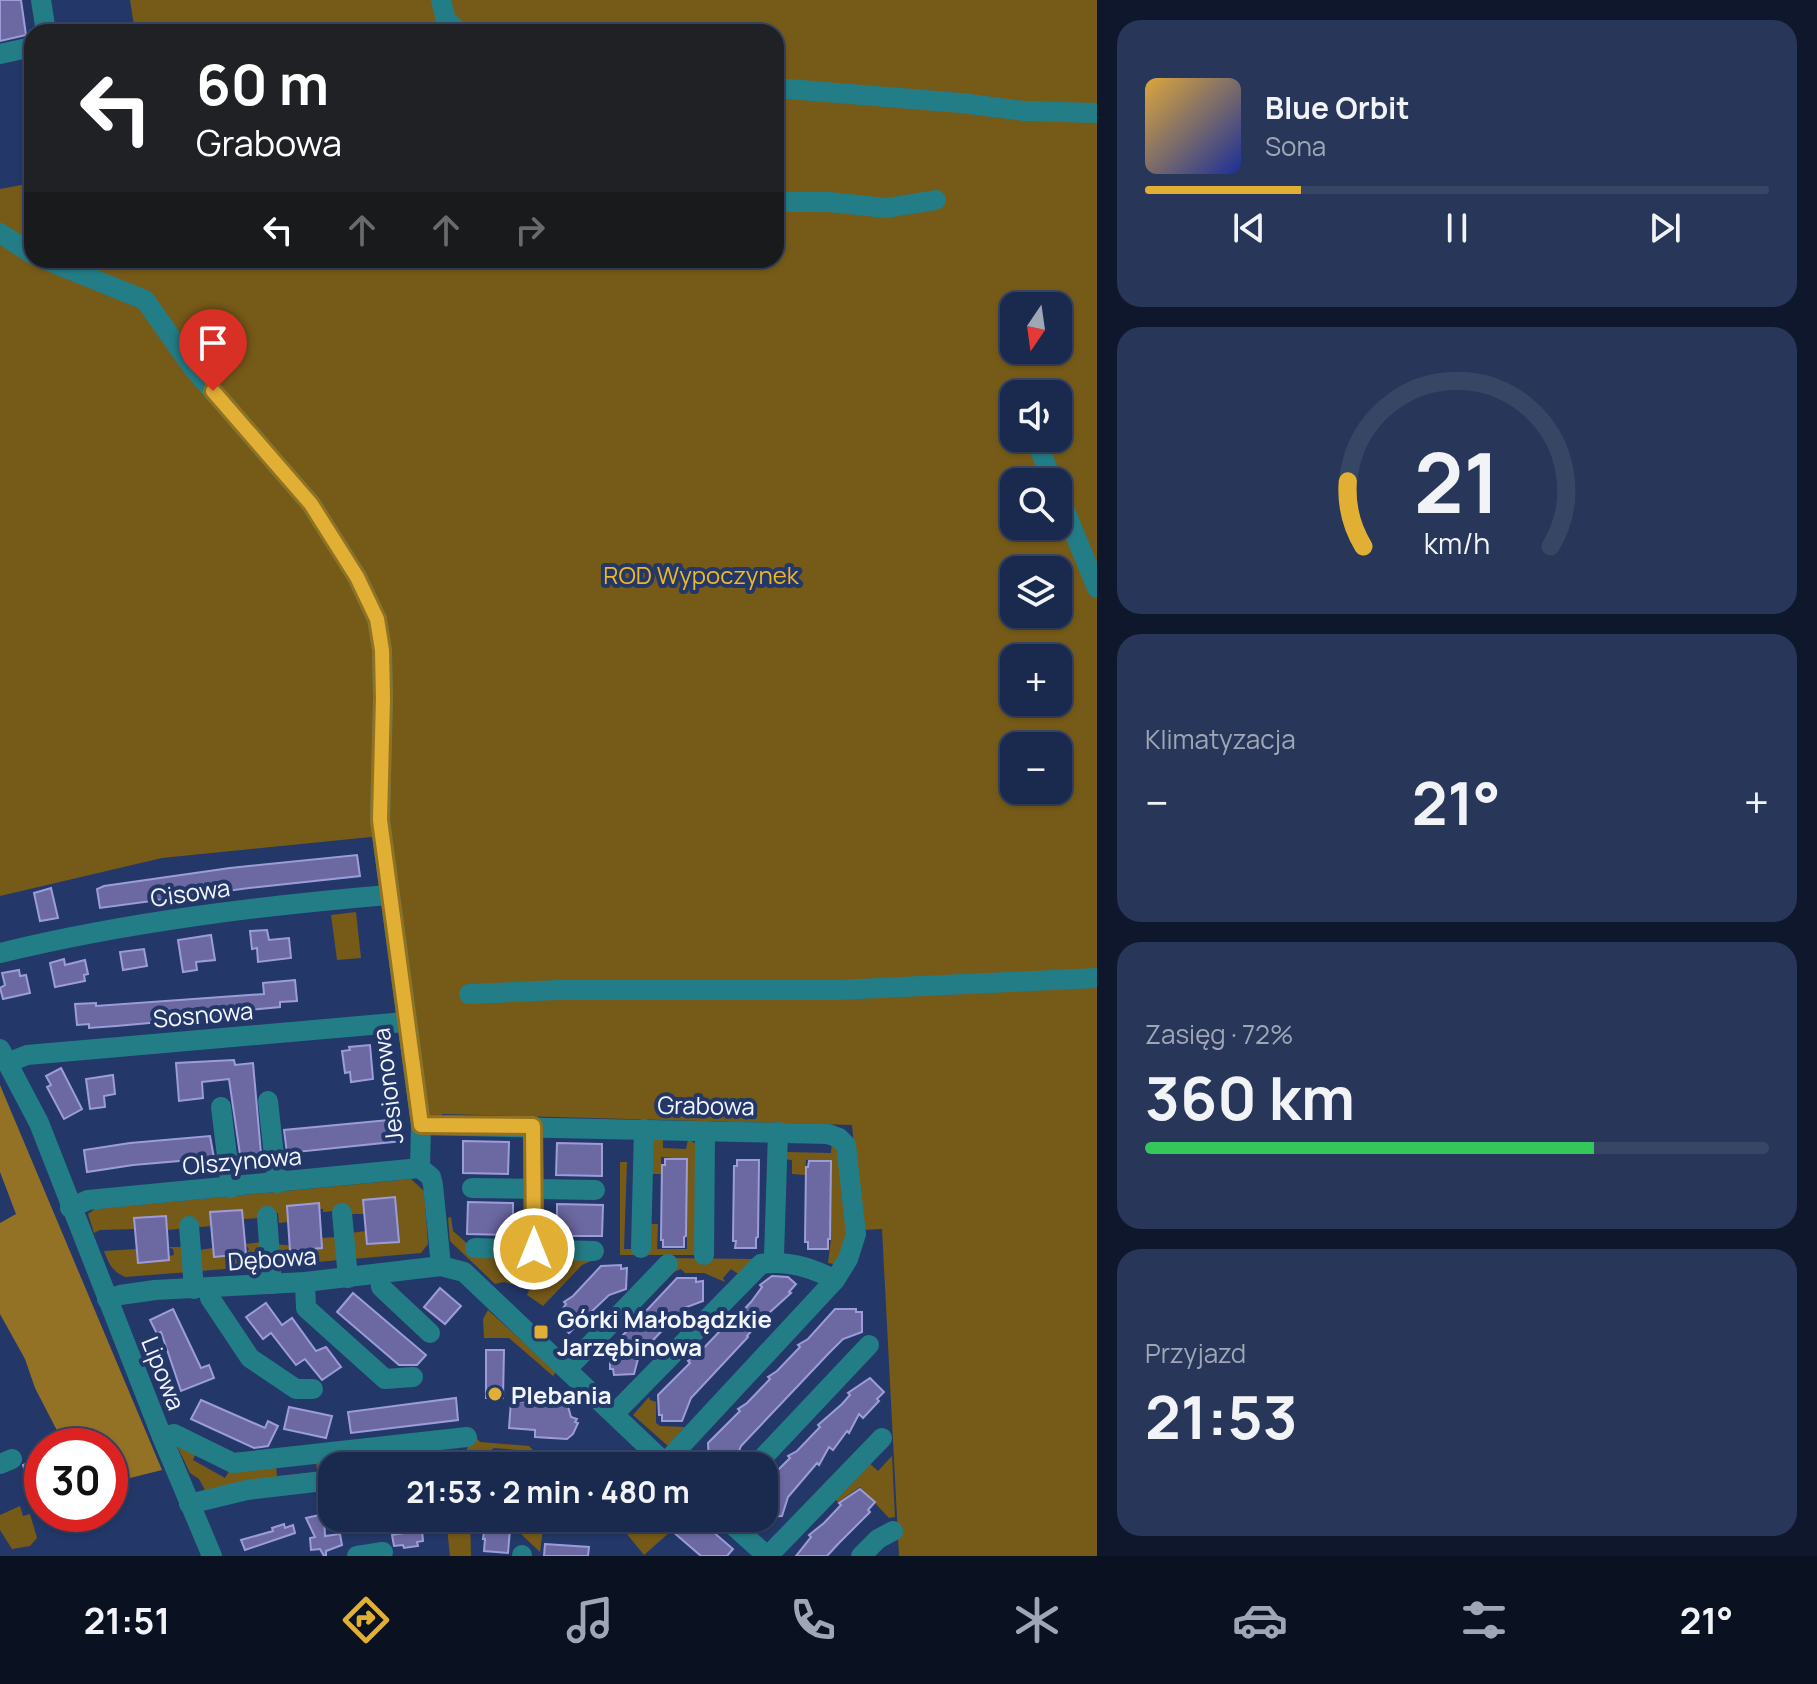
<!DOCTYPE html>
<html lang="pl">
<meta charset="utf-8">
<style>
:root{--surface:#1a2a4f;--page:#273659;--text:#f1f3f6;--muted:#9fa7b7;--line:#384666;--accent:#e1af34}
body{margin:0;font-family:Manrope,sans-serif;background:var(--page);color:var(--text);height:100vh;display:flex;flex-direction:column;font-size:30px;white-space:nowrap}
*{box-sizing:border-box;margin:0}
p{font-size:26px;color:var(--muted)}
.icon{flex:none;width:44px;height:44px;fill:none;stroke:currentColor;stroke-width:2;stroke-linecap:round;stroke-linejoin:round}
.map{position:relative;flex:1;overflow:hidden}
.panel{display:flex;flex-direction:column;gap:20px;padding:20px;background:#0e172b;width:720px}
.panel>*{flex:none}
.top-card{position:absolute;left:24px;top:24px;width:760px;height:244px;border-radius:24px;box-shadow:0 2px 6px #0004,0 0 0 2px var(--line);background:#202124;color:#fff;overflow:hidden}
.needle{width:52px;rotate:193deg}
.buttons{position:absolute;left:1000px;top:292px;display:grid;gap:16px}
.buttons a{display:grid;place-items:center;width:72px;height:72px;border-radius:16px;background:var(--surface);box-shadow:0 2px 6px #0004,0 0 0 2px var(--line);font-size:40px}
.speed{position:absolute;left:24px;top:1428px;display:flex;gap:16px;font-size:40px;font-weight:700;text-align:center}
.speed>*{display:grid;place-content:center;width:104px;height:104px;border-radius:50%;background:var(--surface);box-shadow:0 2px 6px #0004,0 0 0 2px var(--line);line-height:1}
.speed .limit{border:12px solid #d22;background:#fff;color:#111}
.pin{position:absolute;display:grid;place-items:center;width:68px;height:68px;color:#fff;margin:-82px -34px;border-radius:50% 50% 50% 0;rotate:-45deg;box-shadow:0 0 8px #0007}
.pin .icon{rotate:45deg}
.me{position:absolute;width:88px;margin:-44px;rotate:0deg;stroke-linejoin:round;filter:drop-shadow(0 0 6px #0008)}
.turn{display:flex;align-items:center;gap:28px;height:168px;padding:0 40px;font-size:36px}
.turn .icon{width:104px;height:104px;stroke-width:2.5}
.turn b{display:block;font-size:56px;line-height:68px}
.lanes{display:flex;align-items:center;height:76px;padding:0 40px;background:#0003;justify-content:center;gap:40px;direction:ltr}
.lanes .off{opacity:.35}
.big{font-size:60px;font-weight:700;line-height:1.1}
.panel .widget{flex:1;display:flex;flex-direction:column;justify-content:center;gap:12px;min-width:0;padding:0 28px;border-radius:24px;background:var(--page)}
.panel .dial{align-items:center;gap:0}
.dial svg{height:208px;overflow:visible;fill:none;stroke:var(--line);stroke-width:7;stroke-linecap:round;text-anchor:middle}
.dial text{fill:var(--text);stroke:none}
.song{display:flex;align-items:center;gap:24px}
.cover{width:96px;height:96px;border-radius:12px;background:linear-gradient(135deg,hsl(40 70% 55%),hsl(230 70% 35%))}
.played{height:8px;border-radius:4px;background:linear-gradient(90deg,var(--accent) 25%,var(--line) 25%)}
.keys{display:flex;justify-content:space-around;direction:ltr}
.heat{display:flex;justify-content:space-between;align-items:center;font-size:44px;direction:ltr}
.charge{height:12px;border-radius:6px;background:linear-gradient(90deg,#34c759 72%,var(--line) 0)}
.trip{position:absolute;left:318px;top:1452px;width:460px;height:80px;border-radius:24px;background:var(--surface);box-shadow:0 2px 6px #0004,0 0 0 2px var(--line);font-weight:700;line-height:80px;text-align:center}
.dock{display:flex;height:128px;justify-content:space-around;align-items:center;background:#0a1120;color:var(--muted)}
.dock .icon{width:56px;height:56px}
.dock .selected{color:var(--accent)}
.dock b{font-size:36px;color:var(--text)}
main{display:flex;flex:1;min-height:0}
.map>svg:first-child{display:block}
</style>
<main>
<div class="map">
<svg width="1097" height="1556" viewBox="0 0 1097 1556">
<rect width="100%" height="100%" fill="#233869"/>
<g fill="#765a18" fill-rule="evenodd">
<path d="M130,0H1097V1556H899L882,1229L862,1230L852,1125L442,1114L441,1119L432,1118L426,1113L391,835L162,858L0,896V189L32,183V260H776V32H135ZM1014,306H1058V350H1014ZM1014,394H1058V438H1014ZM1014,482H1058V526H1014ZM1014,570H1058V614H1014ZM1014,658H1058V702H1014ZM1014,746H1058V790H1014Z"/>
<polygon points="356,912 361,958 337,960 331,915"/>
<polygon points="663,1138 663,1148 686,1149 688,1139 696,1144 698,1255 620,1255 620,1162 627,1162 624,1249 647,1249 651,1224 658,1224 657,1249 687,1249 686,1159 661,1157 661,1174 649,1174 653,1139"/>
<polygon points="832,1141 838,1144 848,1242 840,1265 828,1263 831,1239 831,1161 806,1160 805,1175 792,1174 792,1160 781,1159 787,1152 831,1153"/>
<polygon points="411,1179 424,1191 428,1244 421,1253 352,1259 350,1233 366,1231 365,1214 349,1214 344,1210 323,1212 323,1209 319,1209 288,1222 279,1223 278,1213 259,1214 259,1218 243,1219 242,1210 211,1212 212,1226 167,1230 165,1216 135,1218 135,1229 100,1230 94,1233 88,1214 95,1209"/>
<path d="M451,1217L453,1231L479,1254L600,1257L582,1265L543,1306L527,1295C534,1278 533,1284 528,1267L526,1276L521,1272L513,1281L516,1285L504,1282L495,1284L450,1241L448,1218Z"/>
<polygon points="337,1237 339,1260 275,1266 273,1244 322,1248 321,1238"/>
<polygon points="261,1242 262,1266 200,1271 198,1250 213,1248 215,1257 246,1254 249,1249 245,1244"/>
<path d="M168,1247H186L189,1272L125,1277C112,1271 109,1264 104,1251L137,1249L138,1263L169,1260V1256L174,1255L173,1249Z"/>
<polygon points="668,1258 754,1259 740,1275 731,1269 723,1278 725,1282 704,1273 685,1273 681,1269 674,1272"/>
<polygon points="488,1310 556,1372 553,1376 509,1338 484,1338 483,1319"/>
<polygon points="649,1397 650,1400 656,1402 656,1423 660,1426 685,1427 668,1446 633,1415"/>
<polygon points="474,1435 480,1442 529,1446 534,1451 576,1453 580,1451 646,1457 647,1459 629,1466 617,1466 612,1458 494,1448 472,1466 443,1466 442,1462 407,1466 364,1466 460,1454 466,1451"/>
<polygon points="176,1444 197,1450 193,1460 225,1478 231,1468 276,1465 277,1476 317,1472 316,1460 331,1461 332,1476 206,1492 199,1479 190,1473"/>
<polygon points="892,1456 895,1517 889,1518 860,1487 838,1502 835,1499 869,1463 878,1471"/>
<polygon points="20,1506 23,1516 30,1514 37,1538 30,1546 12,1549 0,1530 0,1515"/>
<polygon points="446,1518 470,1518 471,1556 450,1556"/>
<polygon points="521,1518 602,1518 601,1533 543,1529 540,1552 520,1533"/>
<polygon points="614,1518 624,1518 638,1534 646,1533 656,1521 670,1532 644,1555"/>
</g>
<polygon fill="#937225" points="0,1085 162,1470 110,1483 110,1446 65,1446 35,1388 25,1359 0,1314 0,1223 16,1214 0,1172"/>
<g fill="#6b68a2" stroke="#9d9cda" stroke-width="2">
<polygon points="0,0 21,0 26,35 0,41"/>
<polygon points="357,855 360,876 249,888 100,908 97,889 104,886 230,868"/>
<polygon points="51,888 58,918 40,921 34,893"/>
<polygon points="267,930 269,940 289,938 291,958 258,962 257,948 252,949 250,931"/>
<polygon points="211,935 215,960 196,962 197,970 183,972 178,940"/>
<polygon points="144,949 147,966 123,970 120,952"/>
<polygon points="64,959 65,965 85,960 88,974 84,975 85,981 55,987 50,963"/>
<polygon points="19,970 20,976 26,975 30,993 3,999 0,988 5,985 2,973"/>
<polygon points="295,980 297,1001 280,1002 280,1007 249,1010 250,1014 116,1026 89,1028 89,1024 77,1025 75,1004 96,1003 96,1006 264,994 263,983"/>
<polygon points="370,1045 373,1079 351,1082 350,1072 345,1073 342,1051 350,1050 349,1047"/>
<polygon points="234,1060 235,1065 253,1063 262,1165 242,1168 229,1079 202,1082 203,1098 179,1101 176,1063"/>
<polygon points="61,1068 82,1109 64,1119 47,1087 51,1085 46,1076"/>
<polygon points="113,1075 115,1094 104,1096 105,1107 90,1109 86,1079"/>
<polygon points="399,1119 402,1141 287,1153 284,1130"/>
<polygon points="210,1136 214,1158 133,1165 87,1172 84,1150 130,1143"/>
<polygon points="463,1141 509,1142 508,1174 463,1173"/>
<polygon points="557,1143 602,1144 602,1176 556,1175"/>
<polygon points="665,1159 687,1159 686,1236 684,1237 684,1247 663,1247 663,1240 661,1240 662,1165 665,1165"/>
<polygon points="737,1160 759,1160 758,1237 756,1238 756,1248 735,1248 736,1241 733,1241 734,1166 737,1166"/>
<polygon points="809,1161 831,1161 830,1239 828,1239 828,1249 808,1249 808,1242 805,1242 806,1167 808,1167"/>
<polygon points="395,1197 399,1242 367,1244 363,1200"/>
<polygon points="468,1202 513,1203 513,1235 467,1234"/>
<polygon points="319,1203 322,1248 290,1251 287,1206"/>
<polygon points="557,1204 603,1205 602,1236 557,1236"/>
<polygon points="242,1210 246,1254 214,1257 210,1212"/>
<polygon points="166,1216 169,1260 138,1263 134,1218"/>
<polygon points="621,1265 621,1269 627,1268 626,1289 609,1295 569,1333 555,1319 566,1304 564,1302 573,1296 601,1266"/>
<polygon points="772,1276 788,1277 796,1284 789,1292 791,1293 758,1323 747,1336 748,1337 691,1398 682,1421 662,1421 662,1415 659,1415 658,1395 690,1363 688,1361 697,1355 720,1331 718,1329 733,1317 735,1319 751,1302 762,1287 760,1285"/>
<polygon points="677,1278 696,1278 696,1282 703,1281 703,1301 684,1308 674,1318 639,1355 634,1374 614,1375 613,1369 610,1369 610,1348 641,1317 639,1315 648,1309"/>
<polygon points="440,1288 461,1306 445,1324 424,1307"/>
<polygon points="353,1293 426,1355 417,1365 399,1365 337,1312"/>
<polygon points="266,1303 282,1325 292,1318 316,1351 326,1347 341,1367 322,1380 305,1359 296,1365 271,1333 263,1339 246,1317"/>
<polygon points="173,1309 201,1368 209,1365 214,1378 181,1391 161,1332 157,1334 150,1320"/>
<polygon points="835,1309 856,1309 856,1312 862,1312 862,1332 843,1339 829,1353 741,1446 733,1466 712,1466 712,1463 709,1463 708,1443 740,1411 738,1409 747,1403 770,1379 768,1377 777,1371 800,1347 798,1345 808,1339"/>
<polygon points="486,1350 504,1350 503,1398 486,1398"/>
<polygon points="870,1378 884,1392 877,1399 879,1401 863,1418 859,1414 849,1433 847,1431 833,1450 829,1447 819,1465 817,1463 788,1497 782,1516 764,1517 764,1484 790,1458 788,1456 797,1451 820,1427 818,1425 842,1404 850,1395 848,1393"/>
<polygon points="456,1398 458,1420 351,1433 348,1412"/>
<polygon points="201,1400 265,1428 268,1421 278,1426 268,1446 254,1448 191,1419"/>
<polygon points="511,1401 567,1403 571,1417 577,1419 575,1422 578,1423 573,1434 567,1439 535,1437 535,1430 509,1428"/>
<polygon points="289,1407 332,1416 326,1438 284,1429"/>
<polygon points="42,1457 42,1478 29,1483 23,1465"/>
<polygon points="860,1489 875,1502 868,1510 870,1512 839,1543 827,1556 796,1556 811,1537 809,1535 824,1523 841,1505 839,1503"/>
<polygon points="324,1514 325,1536 340,1534 342,1545 326,1551 326,1556 324,1556 320,1549 311,1550 310,1538 315,1537 306,1518"/>
<polygon points="486,1518 511,1518 508,1553 484,1551 485,1539 483,1539"/>
<polygon points="657,1518 697,1518 733,1549 727,1556 701,1556"/>
<polygon points="284,1524 285,1528 293,1525 295,1533 245,1550 241,1540 273,1531 272,1528"/>
<polygon points="422,1530 423,1541 417,1542 418,1546 404,1548 403,1545 394,1546 392,1535"/>
<polygon points="545,1544 589,1547 588,1556 544,1556"/>
</g>
<g fill="none" stroke-linecap="round" stroke-linejoin="round">
<g stroke="#237d86" stroke-width="20">
<polyline points="41,0 46,32"/>
<polyline points="441,0 446,20 459,32"/>
<polyline points="0,54 32,47"/>
<polyline points="776,88 961,103 1024,111 1097,113"/>
<polyline points="776,202 829,202 886,208 936,200"/>
<polyline points="0,233 32,254"/>
<polyline points="46,260 145,300 193,368 311,504 357,577 377,619 382,650 383,698 380,820 421,1125 420,1168"/>
<polyline points="1035,438 1053,482"/>
<polyline points="1058,494 1097,588"/>
<path d="M0,953C127,922 258,906 388,895"/>
<polyline points="469,994 559,990 836,990 1097,978"/>
<polyline points="0,1049 39,1123 162,1437 212,1556"/>
<polyline points="7,1063 27,1055 405,1022"/>
<polyline points="268,1101 277,1183"/>
<polyline points="221,1107 231,1188"/>
<polyline points="421,1125 828,1134 839,1138 846,1145 856,1234 848,1259 835,1280 665,1463"/>
<polyline points="533,1126 534,1249"/>
<polyline points="420,1168 431,1177 433,1185 441,1266"/>
<polyline points="472,1188 595,1190"/>
<polyline points="70,1208 88,1200 420,1168"/>
<polyline points="342,1213 348,1278"/>
<polyline points="267,1216 272,1284"/>
<polyline points="189,1226 194,1289"/>
<polyline points="475,1248 594,1251"/>
<polyline points="641,1248 644,1129"/>
<polyline points="704,1255 705,1131"/>
<polyline points="774,1256 778,1132"/>
<polyline points="380,1275 381,1287 430,1333"/>
<polyline points="305,1282 306,1308 385,1379 413,1377"/>
<polyline points="209,1289 210,1298 250,1358 296,1389 313,1389"/>
<polyline points="107,1299 120,1295 155,1290 305,1282 441,1266 464,1272 668,1466"/>
<polyline points="567,1369 668,1264"/>
<path d="M614,1414L761,1264C787,1260 813,1268 835,1280"/>
<polyline points="162,1437 174,1434 233,1463 467,1437"/>
<polyline points="0,1464 12,1459"/>
<polyline points="755,1466 869,1345"/>
<polyline points="189,1504 247,1490 332,1480"/>
<polyline points="725,1518 767,1556"/>
<polyline points="357,1556 383,1552"/>
<polyline points="522,1556 522,1555"/>
<polyline points="768,1556 882,1438"/>
<polyline points="861,1556 878,1539 893,1531"/>
</g>
</g>
<g fill="none" stroke-linecap="round" stroke-linejoin="round">
<defs>
<polyline id="route" points="213,391 311,504 357,577 377,619 382,650 383,698 380,820 421,1125 533,1126 534,1249"/>
</defs>
<use href="#route" stroke="#927222" stroke-width="20"/>
<use href="#route" stroke="#e1af34" stroke-width="14"/>
</g>
<g fill="#e1af34" stroke="#233869" stroke-width="3">
<rect x="533" y="1324" width="16" height="16" rx="4"/>
<circle cx="495" cy="1394" r="8"/>
</g>
<g text-anchor="middle" dominant-baseline="central" stroke-width="8" stroke-linejoin="round" paint-order="stroke">
<g font-size="24" fill="#efb721" stroke="#233869">
<text x="701" y="574">ROD Wypoczynek</text>
</g>
<g font-size="24" fill="#f2f5fb" stroke="#233869">
<text transform="translate(190 892) rotate(-8)">Cisowa</text>
<text transform="translate(203 1014) rotate(-5)">Sosnowa</text>
<text transform="translate(387 1086) rotate(-97)">Jesionowa</text>
<text transform="translate(706 1105) rotate(1)">Grabowa</text>
<text transform="translate(242 1160) rotate(-5)">Olszynowa</text>
<text transform="translate(272 1258) rotate(-4)">Dębowa</text>
<text transform="translate(164 1373) rotate(68)">Lipowa</text>
</g>
<g font-size="24" font-weight="bold" fill="#f2f5fb" stroke="#233869" text-anchor="start">
<text x="557" y="1318">Górki Małobądzkie<tspan x="557" dy="28">Jarzębinowa</tspan></text>
<text x="511" y="1394">Plebania</text>
</g>
</g>
</svg>
<div class="buttons">
<a><svg class="needle" viewBox="-14 -14 28 28"><path d="M0-13l5 13h-10z" fill="#e53935"/><path d="M0 13l5-13h-10z" fill="#9fa7b7"/></svg></a>
<a><svg class="icon" aria-label="sound" viewBox="0 0 24 24"><path d="M4 9h4l5-4v14l-5-4H4zM17 9q2 3 0 6"/></svg></a>
<a><svg class="icon" aria-label="search" viewBox="0 0 24 24"><circle cx="10" cy="10" r="6"/><path d="M15 15l6 6"/></svg></a>
<a><svg class="icon" aria-label="layers" viewBox="0 0 24 24"><path d="M12 4l9 5-9 5-9-5zM3 14l9 5 9-5"/></svg></a>
<a>+</a>
<a>−</a>
</div>
<div class="speed"><div class="limit">30</div></div>
<div class="pin" style="left:213px;top:391px;background:#d93025"><svg class="icon" aria-label="arrive" viewBox="0 0 24 24"><path d="M6 21V4h12l-3 4 3 4H6"/></svg></div>
<svg class="me" style="left:534px;top:1249px" viewBox="-20 -20 40 40"><circle r="17" fill="#e1af34" stroke="#fff" stroke-width="3"/><path d="M0-11L8 9 0 5-8 9z" fill="#fff"/></svg>
<div class="trip">21:53 · 2 min · 480 m</div>
<div class="top-card">
<div class="turn"><svg class="icon" aria-label="left" viewBox="0 0 24 24"><path d="M17 20v-9H6M10 6l-5 5 5 5"/></svg><div><b>60 m</b>Grabowa</div></div>
<div class="lanes"><svg class="icon" aria-label="left" viewBox="0 0 24 24"><path d="M17 20v-9H6M10 6l-5 5 5 5"/></svg><svg class="icon off" aria-label="ahead" viewBox="0 0 24 24"><path d="M12 20V5M6 11l6-6 6 6"/></svg><svg class="icon off" aria-label="ahead" viewBox="0 0 24 24"><path d="M12 20V5M6 11l6-6 6 6"/></svg><svg class="icon off" aria-label="right" viewBox="0 0 24 24"><path d="M7 20v-9h11M14 6l5 5-5 5"/></svg></div>
</div>
</div>
<section class="panel">
<div class="widget">
<div class="song"><i class="cover"></i><div><b>Blue Orbit</b><p>Sona</p></div></div>
<div class="played"></div>
<div class="keys"><svg class="icon" aria-label="previous" viewBox="0 0 24 24"><path d="M18 5L8 12l10 7zM5 5v14"/></svg><svg class="icon" aria-label="pause" viewBox="0 0 24 24"><path d="M8 5v14M16 5v14"/></svg><svg class="icon" aria-label="next" viewBox="0 0 24 24"><path d="M6 5l10 7-10 7zM19 5v14"/></svg></div>
</div>
<div class="widget dial"><svg viewBox="0 0 100 80">
<path d="M14 69A42 42 0 1 1 86 69"/>
<path d="M14 69A42 42 0 0 1 8 44" stroke="#e1af34"/>
<text x="50" y="56" font-size="32" font-weight="700">21</text>
<text x="50" y="72" font-size="11">km/h</text>
</svg></div>
<div class="widget"><p>Klimatyzacja</p>
<div class="heat"><a>−</a><b class="big">21°</b><a>+</a></div>
</div>
<div class="widget"><p>Zasięg · 72%</p><b class="big">360 km</b><div class="charge"></div></div>
<div class="widget"><p>Przyjazd</p><b class="big">21:53</b></div>
</section>
</main>
<nav class="dock">
<b>21:51</b>
<svg class="icon selected" aria-label="directions" viewBox="0 0 24 24"><path d="M12 3l9 9-9 9-9-9zM9 14v-3h6M13 9l2 2-2 2"/></svg>
<svg class="icon" aria-label="music" viewBox="0 0 24 24"><path d="M9 18V5l10-2v13"/><circle cx="6" cy="18" r="3"/><circle cx="16" cy="16" r="3"/></svg>
<svg class="icon" aria-label="phone" viewBox="0 0 24 24"><path d="M5 4h4l2 5-3 2q2 4 5 5l2-3 5 2v4C11 20 4 13 5 4z"/></svg>
<svg class="icon" aria-label="climate" viewBox="0 0 24 24"><path d="M12 3v18M4 7l16 10M4 17L20 7"/></svg>
<svg class="icon" aria-label="car" viewBox="0 0 24 24"><path d="M5 17H2v-5l4-1 3-4h7l3 4 3 1v5h-3M9 17h6M6 11h13"/><circle cx="7" cy="17" r="2"/><circle cx="17" cy="17" r="2"/></svg>
<svg class="icon" aria-label="filters" viewBox="0 0 24 24"><path d="M4 7h16M4 17h16"/><circle cx="9" cy="7" r="2"/><circle cx="15" cy="17" r="2"/></svg>
<b>21°</b>
</nav>
